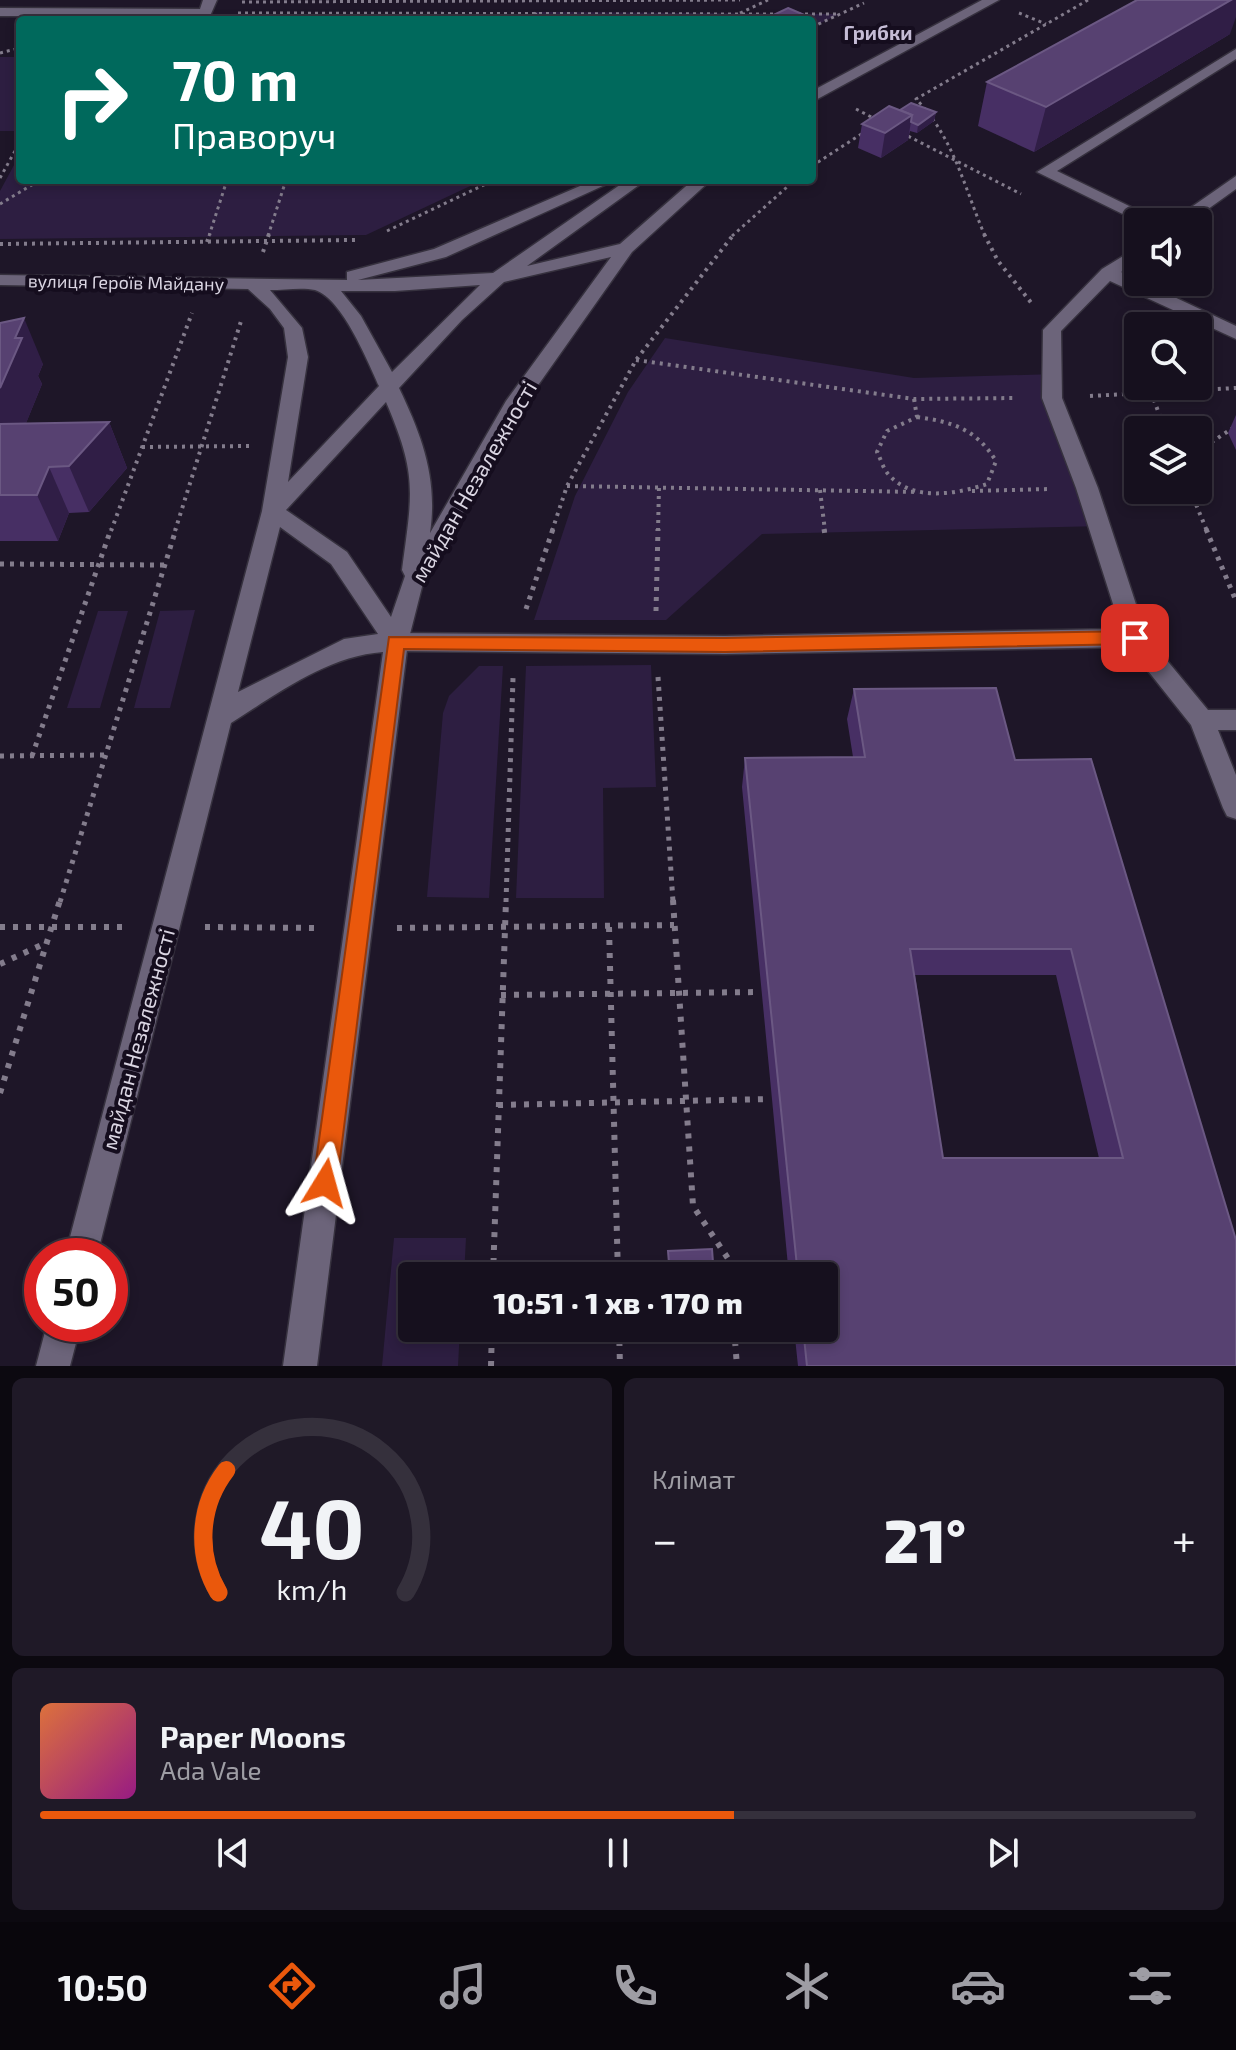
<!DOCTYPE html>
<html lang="uk">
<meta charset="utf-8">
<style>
:root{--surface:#16101e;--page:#1f1927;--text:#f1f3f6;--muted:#9e9da4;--line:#35303c;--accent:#ea580c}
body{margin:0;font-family:"Exo 2",sans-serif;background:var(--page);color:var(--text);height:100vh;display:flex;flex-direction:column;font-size:30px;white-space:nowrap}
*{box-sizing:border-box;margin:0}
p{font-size:26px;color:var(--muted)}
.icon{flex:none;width:44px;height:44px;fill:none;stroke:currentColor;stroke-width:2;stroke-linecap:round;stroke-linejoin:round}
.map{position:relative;height:1366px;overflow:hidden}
.panel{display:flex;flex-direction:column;gap:12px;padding:12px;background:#0c0910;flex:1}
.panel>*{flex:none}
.guide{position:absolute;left:16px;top:16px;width:800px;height:168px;border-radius:8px;box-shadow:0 4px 12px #0003,0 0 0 2px var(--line);background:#00695c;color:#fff;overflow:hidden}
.fabs{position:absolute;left:1124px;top:208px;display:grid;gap:16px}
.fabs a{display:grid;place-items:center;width:88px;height:88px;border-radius:8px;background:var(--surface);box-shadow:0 4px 12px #0003,0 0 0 2px var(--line);font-size:40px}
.speed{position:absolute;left:24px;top:1238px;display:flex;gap:16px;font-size:40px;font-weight:700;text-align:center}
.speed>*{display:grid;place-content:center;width:104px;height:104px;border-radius:50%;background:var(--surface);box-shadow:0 4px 12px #0003,0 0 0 2px var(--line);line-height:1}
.speed .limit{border:12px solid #d22;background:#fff;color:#111}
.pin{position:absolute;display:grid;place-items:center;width:68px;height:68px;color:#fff;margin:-34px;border-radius:16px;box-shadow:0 4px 12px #0006}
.me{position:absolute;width:88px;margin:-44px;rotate:8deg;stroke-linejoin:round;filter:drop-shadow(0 0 6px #0008)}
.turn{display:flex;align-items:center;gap:28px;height:168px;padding:0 24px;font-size:36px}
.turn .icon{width:104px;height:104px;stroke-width:2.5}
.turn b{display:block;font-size:56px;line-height:68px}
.big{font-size:60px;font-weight:800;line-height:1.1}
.panel .tile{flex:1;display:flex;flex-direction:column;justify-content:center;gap:12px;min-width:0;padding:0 28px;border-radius:12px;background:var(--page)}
.panel .dial{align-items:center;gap:0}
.dial svg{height:208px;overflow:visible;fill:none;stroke:var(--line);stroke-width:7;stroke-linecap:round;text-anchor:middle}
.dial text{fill:var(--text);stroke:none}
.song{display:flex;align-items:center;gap:24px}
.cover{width:96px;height:96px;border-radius:12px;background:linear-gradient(135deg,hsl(20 70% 55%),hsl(310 70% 35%))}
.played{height:8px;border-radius:4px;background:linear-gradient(90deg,var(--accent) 60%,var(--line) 60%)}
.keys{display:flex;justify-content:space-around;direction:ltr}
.heat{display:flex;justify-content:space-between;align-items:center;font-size:44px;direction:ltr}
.panel .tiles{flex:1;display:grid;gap:12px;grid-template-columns:1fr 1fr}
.tile:last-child{grid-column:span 2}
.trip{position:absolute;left:398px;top:1262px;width:440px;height:80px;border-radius:8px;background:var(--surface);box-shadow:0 4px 12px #0003,0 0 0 2px var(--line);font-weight:800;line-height:80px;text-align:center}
.tabs{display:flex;height:128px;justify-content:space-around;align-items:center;background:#09060c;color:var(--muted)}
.tabs .icon{width:56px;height:56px}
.tabs .selected{color:var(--accent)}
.tabs b{font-size:36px;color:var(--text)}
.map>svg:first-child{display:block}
</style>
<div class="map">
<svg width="1236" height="1366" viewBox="0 0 1236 1366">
<rect width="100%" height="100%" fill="#1e1628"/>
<g fill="#2d1e41">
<polygon points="533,12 840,14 812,27 812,20 546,20"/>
<polygon points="520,16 527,20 204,20 213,17"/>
<rect x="0" y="57" width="20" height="74"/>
<polygon points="20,154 20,180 483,180 366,235 0,239 0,191"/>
<polygon points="665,338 914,378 1056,374 1103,526 762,534 666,620 534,620 575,496 628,392"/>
<polygon points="195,610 170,708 134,708 160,611"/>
<polygon points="98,611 128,611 100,708 67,708"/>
<polygon points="651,665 656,787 603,788 604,898 516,898 526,666"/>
<polygon points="479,666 503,666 489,898 427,897 443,713 449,696"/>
<polygon points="394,1238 466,1238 464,1276 412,1276 412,1328 460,1328 458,1366 382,1366"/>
</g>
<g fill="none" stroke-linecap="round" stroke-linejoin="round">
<defs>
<g id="lane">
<polygon points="203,0 217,0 210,16 0,16 0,8 200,9"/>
<polygon points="1236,49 1236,59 1057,171 1162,222 1139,222 1037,172"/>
<polygon points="1236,176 1236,189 1190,222 1170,222"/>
<polygon points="1138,247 1138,260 1121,272 1236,326 1236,339 1110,281 1061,331 1062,398 1098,488 1146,635 1208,710 1236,710 1236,730 1218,730 1236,775 1236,819 1227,816 1223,808 1191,725 1129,647 725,654 396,651 388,648 384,642 388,636 396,633 725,636 1121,629 1076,488 1042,398 1043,330 1102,269"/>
</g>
<g id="secondary">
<polygon points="982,0 999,0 812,102 812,91"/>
<path d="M594,180H616L446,257L358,280L493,273L627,180H646L527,266L620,244L693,180H711L632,252L522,408L423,583L408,642L317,1366H283L383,652C327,656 277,694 231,723L97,1256H65L262,511L288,357L284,328L270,309L248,289L0,285V275L347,280V272L434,249ZM611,257L506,401L430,533C438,479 422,436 399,388L462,320L504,282ZM480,285L392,372L361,316L341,291H395ZM270,290C284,290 302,287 315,290C342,298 368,362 379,386L288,482L308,357L302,328ZM386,402C418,476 412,493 402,570L405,576L391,617L347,552L286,510ZM280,527L331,564L378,634L344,639L238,692Z"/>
<polygon points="47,1324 81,1324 70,1366 36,1366"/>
</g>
</defs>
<use href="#lane" stroke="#36313e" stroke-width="3"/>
<use href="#secondary" stroke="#36313e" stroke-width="3"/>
<g stroke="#837c8c" stroke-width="3" stroke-dasharray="3 4" stroke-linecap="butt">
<polyline points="242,2 740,0"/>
<polyline points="238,13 780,14"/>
<polyline points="534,13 546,20"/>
<polyline points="740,13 768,0"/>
<polyline points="1019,13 1046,24"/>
<polyline points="798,14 840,14"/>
<polyline points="812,27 864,3"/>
<polyline points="0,53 20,48"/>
<polyline points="856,109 875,119"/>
<polyline points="902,133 1021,194"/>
<polyline points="812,166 866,131"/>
<polyline points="0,178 20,142"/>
<polyline points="0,204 40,180"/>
<polyline points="387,231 494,180"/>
<polyline points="209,236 227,180"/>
<polyline points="268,236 286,180"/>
<polyline points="732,236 795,180"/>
<path d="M985,236C964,187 954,138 916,99L1088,0"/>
</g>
<g stroke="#837c8c" stroke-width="4" stroke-dasharray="3 5" stroke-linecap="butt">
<polyline points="984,234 998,261 1033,305"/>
<polyline points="207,242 210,234"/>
<polyline points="0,244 355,240"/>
<polyline points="263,252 269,234"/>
<polyline points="636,360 914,399 1016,398"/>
<polyline points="1151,392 1165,430"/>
<polyline points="1090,396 1236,388"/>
<polyline points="914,399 917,417"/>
<path d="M917,417C953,422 976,429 996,461L987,484C957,494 913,502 889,475C883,469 881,459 877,452L887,431Z"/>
<polyline points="142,447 249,446"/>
<polyline points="1198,451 1236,426"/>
<polyline points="567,486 919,492"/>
<polyline points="1125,489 1138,484"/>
<polyline points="820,490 825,531"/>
<polyline points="1190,490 1207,531"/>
<polyline points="972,491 1050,489"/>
<polyline points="111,531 192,313"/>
<polyline points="175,531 242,318"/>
<polyline points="552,531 567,486 636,360 734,234"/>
<polyline points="658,531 659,487"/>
</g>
<g stroke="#837c8c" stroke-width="5" stroke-dasharray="4 6" stroke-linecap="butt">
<polyline points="824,529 825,535"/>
<polyline points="1206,529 1236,601"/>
<polyline points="0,564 164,565"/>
<polyline points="526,609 553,529"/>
<polyline points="656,611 658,529"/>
<polyline points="658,677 673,902"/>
<polyline points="0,756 106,755"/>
<polyline points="32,756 111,529"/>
<polyline points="60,902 176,529"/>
<polyline points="506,902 513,678"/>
</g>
<g stroke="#837c8c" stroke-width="6" stroke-dasharray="5 8" stroke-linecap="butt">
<polyline points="673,900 693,1206 729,1260 730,1276"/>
<polyline points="0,927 127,927"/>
<polyline points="205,927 319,928"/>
<polyline points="609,927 618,1276"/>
<polyline points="397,928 674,925"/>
<polyline points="0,964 48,942"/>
<polyline points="501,995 759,992"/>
<polyline points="0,1093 60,900"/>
<polyline points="498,1105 770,1099"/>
<polyline points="493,1276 506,900"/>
<polyline points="619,1328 620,1366"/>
<polyline points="734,1328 737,1366"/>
<polyline points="491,1366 492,1328"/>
</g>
<use href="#lane" fill="#6c647a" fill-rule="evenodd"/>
<use href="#secondary" fill="#6c647a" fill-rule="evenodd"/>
</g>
<g fill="#472f64" fill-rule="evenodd">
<polygon points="1230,34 1034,152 978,126 987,82"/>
<polygon points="900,110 936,112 934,121 917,133 910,131 908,140 881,158 858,148 862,124"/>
<polygon points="0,323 43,364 38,376 42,384 26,423 109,422 127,468 89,512 69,513 58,541 0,541"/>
<polygon points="1236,415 1236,450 1228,433"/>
<path d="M854,689L1015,760L1236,1366H798L794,1328H824V1276H789L742,787L745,758L853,757L847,719ZM915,975H1056L1099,1158H943Z"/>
</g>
<g fill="#301e46">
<polygon points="1231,0 1236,0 1236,17 1230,34 1034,152 1046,107"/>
<polygon points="936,112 934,121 917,133 918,125"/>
<polygon points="912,115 908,140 881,158 885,133"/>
<polygon points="24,318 43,364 38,376 42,384 7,470 0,456 0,388 15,338"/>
<polygon points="109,422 127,468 89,512 69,466"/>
<polygon points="49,467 69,513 58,541 37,495"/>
</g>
<g fill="#574171" stroke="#6b5883" stroke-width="2" fill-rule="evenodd">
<polygon points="1137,0 1231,0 1046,107 987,82"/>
<polygon points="788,8 807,16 799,20 763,20"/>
<polygon points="911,103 936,112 918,125 911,122 912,115 900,110"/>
<polygon points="889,106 912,115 885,133 862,124"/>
<polygon points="24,318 15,338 22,338 0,388 0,323"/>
<polygon points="109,422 69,466 49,467 37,495 0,495 0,424"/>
<path d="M996,688L1015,760L1091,759L1236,1240V1366H807L803,1328H824V1276H798L745,758L865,757L854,689ZM910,949H1071L1123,1158H943Z"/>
<polygon points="712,1249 714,1276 670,1276 668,1251"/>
</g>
<polygon fill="#ea580c" stroke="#983908" stroke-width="2" points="1135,631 1143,638 1135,644 725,652 404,649 337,1183 333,1191 325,1195 316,1191 313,1183 389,637 725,638"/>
<g text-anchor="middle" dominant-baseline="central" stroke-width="8" stroke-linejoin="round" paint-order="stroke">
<g font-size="18" fill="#dad5e2" stroke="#150d1e">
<text transform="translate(126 282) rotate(1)">вулиця Героїв Майдану</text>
</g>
<g font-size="20" font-weight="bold" fill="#c5bcd5" stroke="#150d1e">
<text x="878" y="32">Грибки</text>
</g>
<g font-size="22" fill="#dad5e2" stroke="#150d1e">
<text transform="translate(473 481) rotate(-60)">майдан Незалежності</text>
<text transform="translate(137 1039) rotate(-75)">майдан Незалежності</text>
</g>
</g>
</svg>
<div class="fabs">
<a><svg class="icon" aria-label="sound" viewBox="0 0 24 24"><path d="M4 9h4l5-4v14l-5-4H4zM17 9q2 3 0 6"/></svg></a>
<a><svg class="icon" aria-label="search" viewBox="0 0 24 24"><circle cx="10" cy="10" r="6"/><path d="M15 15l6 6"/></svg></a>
<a><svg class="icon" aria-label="layers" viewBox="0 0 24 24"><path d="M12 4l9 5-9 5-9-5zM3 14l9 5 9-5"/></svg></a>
</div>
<div class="speed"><div class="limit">50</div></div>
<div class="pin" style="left:1135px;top:638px;background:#d93025"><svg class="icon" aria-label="arrive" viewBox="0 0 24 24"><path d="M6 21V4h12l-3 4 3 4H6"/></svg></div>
<svg class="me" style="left:325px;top:1183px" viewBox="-20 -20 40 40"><path d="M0-17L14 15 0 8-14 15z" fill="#ea580c" stroke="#fff" stroke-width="4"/></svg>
<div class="trip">10:51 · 1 хв · 170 m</div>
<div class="guide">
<div class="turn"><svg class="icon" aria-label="right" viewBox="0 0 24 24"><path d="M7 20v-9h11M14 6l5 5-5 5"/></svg><div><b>70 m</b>Праворуч</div></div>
</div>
</div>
<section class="panel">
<div class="tiles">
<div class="tile dial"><svg viewBox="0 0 100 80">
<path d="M14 69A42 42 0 1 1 86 69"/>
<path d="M14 69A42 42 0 0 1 17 22" stroke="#ea580c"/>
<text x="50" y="56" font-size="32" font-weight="700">40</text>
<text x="50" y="72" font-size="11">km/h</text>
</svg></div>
<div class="tile"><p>Клімат</p>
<div class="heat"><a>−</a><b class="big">21°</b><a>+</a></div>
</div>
<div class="tile">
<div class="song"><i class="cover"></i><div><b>Paper Moons</b><p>Ada Vale</p></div></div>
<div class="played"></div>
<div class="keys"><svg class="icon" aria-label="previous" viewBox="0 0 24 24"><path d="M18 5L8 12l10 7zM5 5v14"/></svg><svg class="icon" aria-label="pause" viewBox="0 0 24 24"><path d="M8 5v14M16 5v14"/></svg><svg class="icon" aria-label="next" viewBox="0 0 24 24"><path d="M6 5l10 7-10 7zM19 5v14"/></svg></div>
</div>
</div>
</section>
<nav class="tabs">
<b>10:50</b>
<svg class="icon selected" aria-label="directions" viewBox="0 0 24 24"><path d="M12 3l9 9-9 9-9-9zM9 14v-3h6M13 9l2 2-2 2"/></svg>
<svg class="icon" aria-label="music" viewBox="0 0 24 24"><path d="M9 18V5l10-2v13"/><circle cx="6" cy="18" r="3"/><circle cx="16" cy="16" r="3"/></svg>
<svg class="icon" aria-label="phone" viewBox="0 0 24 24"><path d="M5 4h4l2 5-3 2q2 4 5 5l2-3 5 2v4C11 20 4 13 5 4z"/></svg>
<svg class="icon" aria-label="climate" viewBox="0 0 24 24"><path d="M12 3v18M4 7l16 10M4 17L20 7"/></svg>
<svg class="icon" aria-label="car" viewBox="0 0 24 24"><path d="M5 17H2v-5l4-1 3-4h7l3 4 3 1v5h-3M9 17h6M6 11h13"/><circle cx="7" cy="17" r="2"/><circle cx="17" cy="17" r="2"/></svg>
<svg class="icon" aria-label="filters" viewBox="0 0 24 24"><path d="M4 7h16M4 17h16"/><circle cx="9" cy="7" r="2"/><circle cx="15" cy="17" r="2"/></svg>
</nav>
